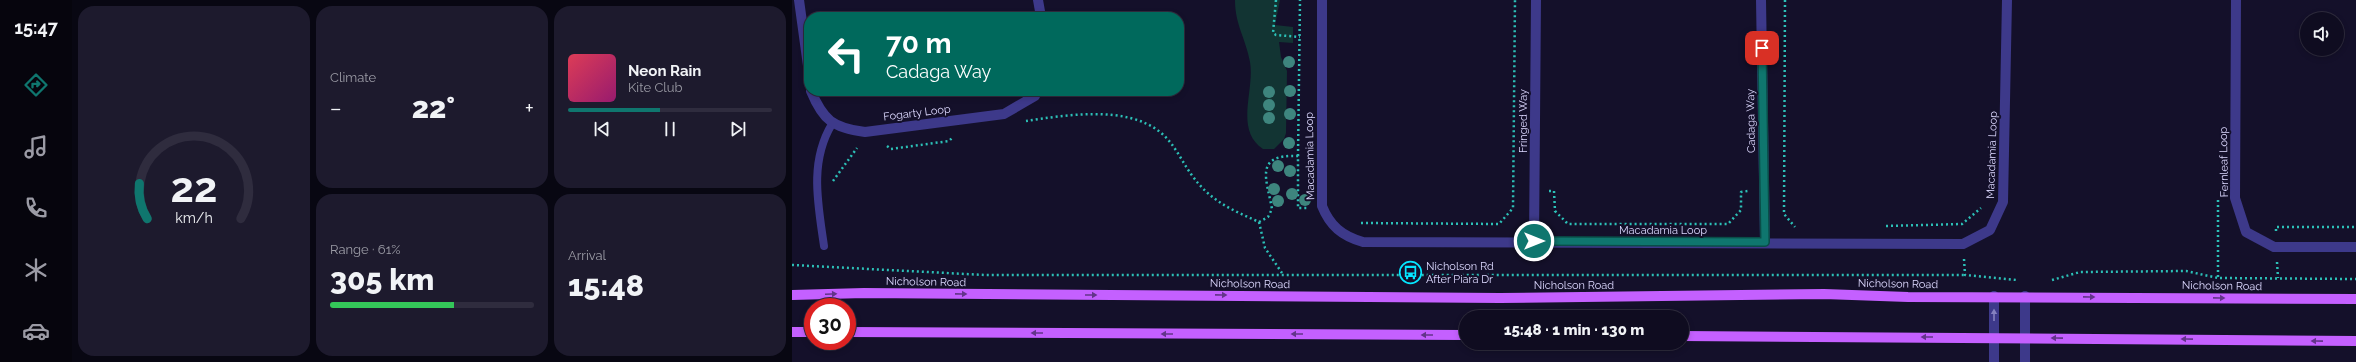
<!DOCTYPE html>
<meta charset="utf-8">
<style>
:root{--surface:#0f0c20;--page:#1d1a2d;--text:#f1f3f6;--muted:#9b9ba5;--line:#2f2c3e;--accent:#0f766e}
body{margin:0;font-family:Raleway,sans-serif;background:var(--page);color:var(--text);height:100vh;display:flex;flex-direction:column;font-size:15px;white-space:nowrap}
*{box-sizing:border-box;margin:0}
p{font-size:13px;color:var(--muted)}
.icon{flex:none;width:22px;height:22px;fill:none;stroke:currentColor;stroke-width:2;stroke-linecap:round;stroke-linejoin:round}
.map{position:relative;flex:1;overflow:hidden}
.panel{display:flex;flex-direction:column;gap:6px;padding:6px;background:#080712;width:720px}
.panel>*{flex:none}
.guide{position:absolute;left:12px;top:12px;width:380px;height:84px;border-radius:16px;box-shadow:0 2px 6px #0003,0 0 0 1px var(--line);background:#00695c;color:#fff;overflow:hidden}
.fabs{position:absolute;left:1508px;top:12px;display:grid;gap:8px}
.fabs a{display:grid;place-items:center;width:44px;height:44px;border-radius:50%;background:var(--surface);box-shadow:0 2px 6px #0003,0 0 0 1px var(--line);font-size:20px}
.speed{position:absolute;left:12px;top:298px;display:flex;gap:8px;font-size:20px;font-weight:700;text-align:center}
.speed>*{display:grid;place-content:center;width:52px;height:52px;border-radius:50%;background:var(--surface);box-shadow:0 2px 6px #0003,0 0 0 1px var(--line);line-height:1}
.speed .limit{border:6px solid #d22;background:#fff;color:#111}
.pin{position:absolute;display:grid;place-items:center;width:34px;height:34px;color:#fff;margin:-17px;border-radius:8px;box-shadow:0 2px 6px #0006}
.me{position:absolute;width:44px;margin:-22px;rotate:90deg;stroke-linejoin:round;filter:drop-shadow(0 0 3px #0008)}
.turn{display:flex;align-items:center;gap:14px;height:84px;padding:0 16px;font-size:18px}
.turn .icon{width:52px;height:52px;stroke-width:2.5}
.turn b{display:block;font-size:28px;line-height:34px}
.big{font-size:30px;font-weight:800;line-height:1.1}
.panel .tile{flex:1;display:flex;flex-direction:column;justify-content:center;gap:6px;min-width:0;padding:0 14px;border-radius:16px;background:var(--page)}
.panel .dial{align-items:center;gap:0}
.dial svg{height:104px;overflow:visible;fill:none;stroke:var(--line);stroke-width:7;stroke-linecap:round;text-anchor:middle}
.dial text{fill:var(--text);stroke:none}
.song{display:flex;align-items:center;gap:12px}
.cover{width:48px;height:48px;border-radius:6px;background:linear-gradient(135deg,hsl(350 70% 55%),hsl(320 70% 35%))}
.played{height:4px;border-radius:2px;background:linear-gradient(90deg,var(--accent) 45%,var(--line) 45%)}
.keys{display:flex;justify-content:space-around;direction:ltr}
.heat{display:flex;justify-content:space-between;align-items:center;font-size:22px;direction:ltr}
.charge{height:6px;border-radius:3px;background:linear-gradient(90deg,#34c759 61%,var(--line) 0)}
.panel .tiles{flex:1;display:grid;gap:6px;grid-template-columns:repeat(3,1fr)}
.tile:first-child{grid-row:span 2}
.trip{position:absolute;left:667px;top:310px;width:230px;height:40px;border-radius:20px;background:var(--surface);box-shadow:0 2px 6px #0003,0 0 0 1px var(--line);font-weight:800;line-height:40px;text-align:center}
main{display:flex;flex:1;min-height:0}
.tabs{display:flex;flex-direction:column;width:72px;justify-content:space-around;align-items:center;background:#06050d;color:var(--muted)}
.tabs .icon{width:28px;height:28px}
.tabs .active{color:var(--accent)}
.tabs b{font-size:18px;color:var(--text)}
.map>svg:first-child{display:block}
</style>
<main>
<nav class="tabs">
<b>15:47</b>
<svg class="icon active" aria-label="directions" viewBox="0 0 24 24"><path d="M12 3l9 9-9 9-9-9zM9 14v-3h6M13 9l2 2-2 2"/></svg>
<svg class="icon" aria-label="music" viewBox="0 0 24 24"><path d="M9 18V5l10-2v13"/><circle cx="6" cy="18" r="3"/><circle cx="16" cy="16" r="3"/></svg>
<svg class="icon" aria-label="phone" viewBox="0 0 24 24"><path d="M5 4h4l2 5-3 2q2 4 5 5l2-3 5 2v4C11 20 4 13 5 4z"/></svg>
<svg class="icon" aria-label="climate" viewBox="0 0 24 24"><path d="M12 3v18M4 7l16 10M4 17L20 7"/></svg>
<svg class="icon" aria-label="car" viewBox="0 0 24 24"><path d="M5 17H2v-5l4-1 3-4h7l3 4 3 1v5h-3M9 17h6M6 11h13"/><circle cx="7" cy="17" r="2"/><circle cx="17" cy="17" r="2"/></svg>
</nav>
<section class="panel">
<div class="tiles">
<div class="tile dial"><svg viewBox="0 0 100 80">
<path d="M14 69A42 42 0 1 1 86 69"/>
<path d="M14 69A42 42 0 0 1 8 42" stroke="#0f766e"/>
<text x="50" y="56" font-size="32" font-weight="700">22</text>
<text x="50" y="72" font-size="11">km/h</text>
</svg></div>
<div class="tile"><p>Climate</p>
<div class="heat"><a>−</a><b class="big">22°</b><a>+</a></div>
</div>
<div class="tile">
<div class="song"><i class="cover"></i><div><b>Neon Rain</b><p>Kite Club</p></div></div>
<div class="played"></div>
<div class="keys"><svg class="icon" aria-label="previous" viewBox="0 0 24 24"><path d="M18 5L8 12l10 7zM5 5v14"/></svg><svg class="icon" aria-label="pause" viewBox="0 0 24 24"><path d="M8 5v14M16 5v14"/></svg><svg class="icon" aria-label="next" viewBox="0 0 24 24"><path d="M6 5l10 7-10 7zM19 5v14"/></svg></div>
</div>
<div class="tile"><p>Range · 61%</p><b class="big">305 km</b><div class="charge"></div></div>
<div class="tile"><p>Arrival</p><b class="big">15:48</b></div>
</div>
</section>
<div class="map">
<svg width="1564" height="362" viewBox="0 0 1564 362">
<rect width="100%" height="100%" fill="#14102a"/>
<path fill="#123433" d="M443,0H488L483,25L501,27V43L487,42L489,57L495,71L494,133L492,139L482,149H471C442,130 463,90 458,62C454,39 443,25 443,0Z"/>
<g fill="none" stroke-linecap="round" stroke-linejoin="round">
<g stroke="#2cc0b7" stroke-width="2.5" stroke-dasharray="2 3" stroke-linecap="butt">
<polyline points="484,0 481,33 484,35 508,37"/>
<polyline points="993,0 992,214 1003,227"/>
<path d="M234,121C274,115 334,105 368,132C382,143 389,160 399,174C418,201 438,209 467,222L473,248L490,273"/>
<polyline points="95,146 99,149 157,141 161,137"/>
<polyline points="506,156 508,0"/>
<polyline points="41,181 65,148"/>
<polyline points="757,191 762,191 763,211 776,224 936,224 949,210 949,192 956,191"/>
<polyline points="1426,200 1426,278 1564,279"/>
<path d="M467,222L476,217L480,209C475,180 461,154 506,156V208H515"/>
<polyline points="569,223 707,224 721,208 723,0"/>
<polyline points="1094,226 1170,224 1189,208"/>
<polyline points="1484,231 1484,227 1564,227"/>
<polyline points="1172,259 1173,275 1225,280"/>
<polyline points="1485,262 1486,278"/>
<polyline points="0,265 193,275 1173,275"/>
<polyline points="1260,280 1288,272 1394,271 1426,278"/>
</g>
<path stroke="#3d398a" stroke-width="8" d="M32,246C26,204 17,162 40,124"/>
<g stroke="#3d398a" stroke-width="10">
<polyline points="7,0 17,73"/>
<polyline points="246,0 249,17"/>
<path d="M530,0V206C538,226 550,236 571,242L1171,244L1198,230L1211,202L1215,0"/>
<polyline points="969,0 973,242"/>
<polyline points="1444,0 1443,198 1454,232 1482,247 1564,247"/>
<path d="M19,91C31,120 41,128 73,132L212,114L243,96L245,91"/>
<polyline points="742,241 744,0"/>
<polyline points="1202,296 1202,362"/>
<polyline points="1233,362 1233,296"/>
</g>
<g stroke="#c460ff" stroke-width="10">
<polyline points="0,295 72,293 708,298 1032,294 1116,297 1564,299"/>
<polyline points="0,332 21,332"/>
<polyline points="55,332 674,335"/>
<polyline points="890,336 1564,341"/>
</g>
</g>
<g fill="#3e857e">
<circle cx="497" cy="62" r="6"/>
<circle cx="498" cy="91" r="6"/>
<circle cx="477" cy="92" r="6"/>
<circle cx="477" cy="105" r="6"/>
<circle cx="498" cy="114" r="6"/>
<circle cx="477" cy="118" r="6"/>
<circle cx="497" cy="143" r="6"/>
<circle cx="486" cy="166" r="6"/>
<circle cx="498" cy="171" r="6"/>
<circle cx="482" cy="189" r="6"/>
<circle cx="500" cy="194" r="6"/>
<circle cx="513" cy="200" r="6"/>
<circle cx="486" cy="201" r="6"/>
</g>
<defs><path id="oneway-solid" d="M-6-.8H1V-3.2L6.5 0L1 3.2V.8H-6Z"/></defs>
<g fill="#63348a">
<use href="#oneway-solid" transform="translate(39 294) rotate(-2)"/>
<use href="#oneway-solid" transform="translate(169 294) rotate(1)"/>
<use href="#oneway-solid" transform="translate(299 295)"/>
<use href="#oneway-solid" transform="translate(429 295) rotate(1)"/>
<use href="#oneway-solid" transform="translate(1297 297) rotate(1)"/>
<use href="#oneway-solid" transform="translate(1427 298) rotate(1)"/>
<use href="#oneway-solid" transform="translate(245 333) rotate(-180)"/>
<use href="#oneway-solid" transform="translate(375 334) rotate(-180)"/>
<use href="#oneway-solid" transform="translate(505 334) rotate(-180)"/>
<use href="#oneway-solid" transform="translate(635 335) rotate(-180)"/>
<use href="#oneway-solid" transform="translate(1135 337) rotate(-180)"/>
<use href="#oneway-solid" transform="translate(1265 338) rotate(-179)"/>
<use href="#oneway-solid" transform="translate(1395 339) rotate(-179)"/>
<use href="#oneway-solid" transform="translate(1525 341) rotate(-179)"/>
</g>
<use fill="#8581bf" href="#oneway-solid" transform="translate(1202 315) rotate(-90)"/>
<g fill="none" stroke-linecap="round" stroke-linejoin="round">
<defs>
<polyline id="route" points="742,241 973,242 970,48"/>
</defs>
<use href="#route" stroke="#0a4d48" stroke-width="10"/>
<use href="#route" stroke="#0f766e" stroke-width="7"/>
</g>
<defs>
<symbol id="bus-ring" viewBox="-11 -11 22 22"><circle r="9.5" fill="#14102a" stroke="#05e6ff" stroke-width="1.5"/><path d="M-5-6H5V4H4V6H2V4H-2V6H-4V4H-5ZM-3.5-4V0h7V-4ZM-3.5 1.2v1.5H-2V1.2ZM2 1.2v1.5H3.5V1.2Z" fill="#05e6ff"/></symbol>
</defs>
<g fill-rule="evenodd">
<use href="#bus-ring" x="606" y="260" width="25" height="25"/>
</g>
<g text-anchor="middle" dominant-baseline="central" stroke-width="4" stroke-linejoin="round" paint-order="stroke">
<g font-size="11" fill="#ddd9ff" stroke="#14102a">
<text transform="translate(125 113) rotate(-7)">Fogarty Loop</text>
<text transform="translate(731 121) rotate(-90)">Fringed Way</text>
<text transform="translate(959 121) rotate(-91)">Cadaga Way</text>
<text transform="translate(1200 155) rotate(-88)">Macadamia Loop</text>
<text transform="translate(518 156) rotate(-91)">Macadamia Loop</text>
<text transform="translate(1432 162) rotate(-91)">Fernleaf Loop</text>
<text x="871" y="230">Macadamia Loop</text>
<text transform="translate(134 282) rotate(1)">Nicholson Road</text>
<text transform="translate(458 284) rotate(1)">Nicholson Road</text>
<text transform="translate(1106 284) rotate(1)">Nicholson Road</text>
<text x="782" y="285">Nicholson Road</text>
<text transform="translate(1430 286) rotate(1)">Nicholson Road</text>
</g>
<g font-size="11" fill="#ddd9ff" stroke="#14102a" text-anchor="start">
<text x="634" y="266">Nicholson Rd<tspan x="634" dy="13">After Piara Dr</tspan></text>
</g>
</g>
</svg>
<div class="fabs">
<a><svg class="icon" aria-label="sound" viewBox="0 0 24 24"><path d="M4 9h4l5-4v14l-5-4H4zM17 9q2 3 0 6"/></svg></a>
</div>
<div class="speed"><div class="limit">30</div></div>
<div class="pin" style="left:970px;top:48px;background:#d93025"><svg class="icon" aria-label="arrive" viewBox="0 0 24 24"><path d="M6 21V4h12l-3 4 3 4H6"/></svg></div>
<svg class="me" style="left:742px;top:241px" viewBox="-20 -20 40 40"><circle r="17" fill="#0f766e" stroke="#fff" stroke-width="3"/><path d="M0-11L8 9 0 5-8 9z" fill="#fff"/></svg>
<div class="trip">15:48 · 1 min · 130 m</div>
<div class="guide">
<div class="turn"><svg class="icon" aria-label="left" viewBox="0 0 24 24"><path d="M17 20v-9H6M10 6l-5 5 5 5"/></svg><div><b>70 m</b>Cadaga Way</div></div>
</div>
</div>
</main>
